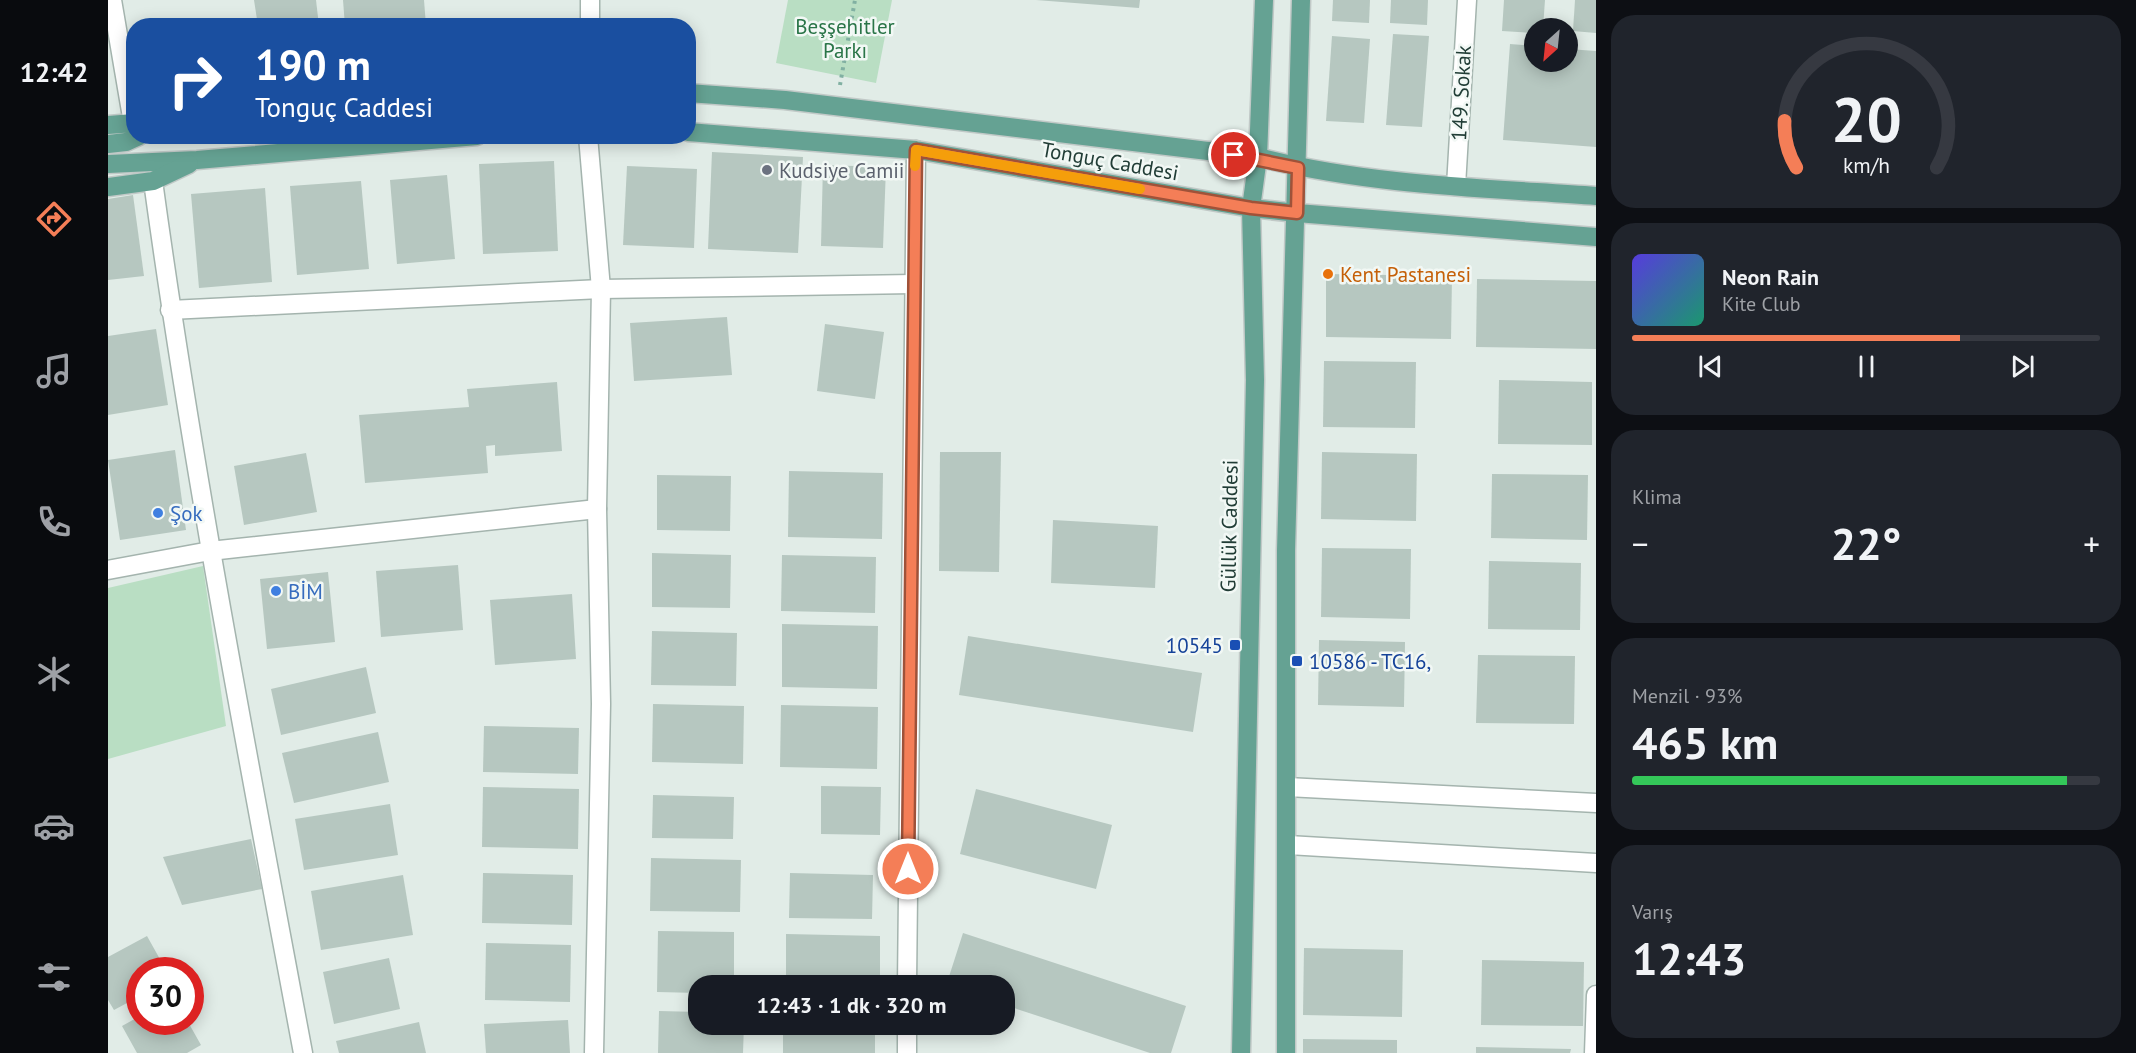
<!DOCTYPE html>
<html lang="tr">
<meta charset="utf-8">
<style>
:root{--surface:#171b24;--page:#20242c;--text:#f1f3f6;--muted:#9ea1a6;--line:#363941;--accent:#f47e57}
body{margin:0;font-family:"PT Sans",sans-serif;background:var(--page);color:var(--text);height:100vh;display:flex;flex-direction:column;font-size:22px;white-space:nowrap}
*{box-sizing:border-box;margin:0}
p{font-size:20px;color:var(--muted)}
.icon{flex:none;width:33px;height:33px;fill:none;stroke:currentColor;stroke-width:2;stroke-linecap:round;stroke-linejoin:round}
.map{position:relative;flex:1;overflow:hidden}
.panel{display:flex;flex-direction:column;gap:15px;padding:15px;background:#0d0f14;width:540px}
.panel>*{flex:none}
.banner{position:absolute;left:18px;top:18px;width:570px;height:126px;border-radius:24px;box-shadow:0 3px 15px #0003;background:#1a4fa0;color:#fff;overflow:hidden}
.needle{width:39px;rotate:207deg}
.controls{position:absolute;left:1416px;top:18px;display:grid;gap:12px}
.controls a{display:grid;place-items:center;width:54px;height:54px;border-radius:50%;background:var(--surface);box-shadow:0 3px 15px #0003;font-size:30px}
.speed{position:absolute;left:18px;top:957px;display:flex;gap:12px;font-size:30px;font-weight:700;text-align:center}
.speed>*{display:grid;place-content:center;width:78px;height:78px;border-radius:50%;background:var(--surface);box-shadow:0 3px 15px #0003;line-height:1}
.speed .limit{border:9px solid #d22;background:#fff;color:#111}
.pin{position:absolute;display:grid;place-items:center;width:51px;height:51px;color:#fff;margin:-26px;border:3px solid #fff;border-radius:50%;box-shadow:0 2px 6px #0007}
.me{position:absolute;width:66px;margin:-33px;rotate:0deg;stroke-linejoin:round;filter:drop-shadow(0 0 4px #0008)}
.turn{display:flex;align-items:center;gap:21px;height:126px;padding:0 30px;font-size:27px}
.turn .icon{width:78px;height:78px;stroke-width:2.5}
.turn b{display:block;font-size:42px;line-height:51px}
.big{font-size:45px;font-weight:700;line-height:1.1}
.panel .widget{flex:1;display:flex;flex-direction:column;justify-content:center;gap:9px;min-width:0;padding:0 21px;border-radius:24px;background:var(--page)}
.panel .dial{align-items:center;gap:0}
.dial svg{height:156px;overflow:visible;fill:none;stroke:var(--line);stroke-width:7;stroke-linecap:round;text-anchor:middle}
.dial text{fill:var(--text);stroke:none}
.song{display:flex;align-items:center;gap:18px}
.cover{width:72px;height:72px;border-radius:9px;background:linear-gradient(135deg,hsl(250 70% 55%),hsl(160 70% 35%))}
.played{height:6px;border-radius:3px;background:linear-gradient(90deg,var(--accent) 70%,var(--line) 70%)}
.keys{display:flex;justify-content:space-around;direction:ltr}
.heat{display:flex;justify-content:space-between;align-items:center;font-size:33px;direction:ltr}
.charge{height:9px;border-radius:4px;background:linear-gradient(90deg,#34c759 93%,var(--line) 0)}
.trip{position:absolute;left:580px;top:975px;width:327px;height:60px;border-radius:24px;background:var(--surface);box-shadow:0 3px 15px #0003;font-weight:700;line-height:60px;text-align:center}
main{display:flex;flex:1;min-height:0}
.tab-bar{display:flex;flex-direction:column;width:108px;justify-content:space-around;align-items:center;background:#090b0e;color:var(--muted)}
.tab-bar .icon{width:42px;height:42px}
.tab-bar .active{color:var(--accent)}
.tab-bar b{font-size:27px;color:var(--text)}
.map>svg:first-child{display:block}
</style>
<main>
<nav class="tab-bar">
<b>12:42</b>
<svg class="icon active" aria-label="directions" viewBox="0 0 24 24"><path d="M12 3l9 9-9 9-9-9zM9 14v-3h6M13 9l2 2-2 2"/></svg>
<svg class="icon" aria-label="music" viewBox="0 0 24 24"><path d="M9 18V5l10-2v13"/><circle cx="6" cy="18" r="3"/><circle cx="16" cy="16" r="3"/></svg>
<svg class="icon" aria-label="phone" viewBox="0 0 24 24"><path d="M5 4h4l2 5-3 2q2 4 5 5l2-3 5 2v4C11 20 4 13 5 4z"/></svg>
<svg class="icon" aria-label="climate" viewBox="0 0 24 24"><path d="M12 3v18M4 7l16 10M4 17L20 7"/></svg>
<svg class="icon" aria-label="car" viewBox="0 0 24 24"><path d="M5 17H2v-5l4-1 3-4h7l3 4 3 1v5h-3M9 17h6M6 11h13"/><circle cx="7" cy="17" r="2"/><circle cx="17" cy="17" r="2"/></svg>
<svg class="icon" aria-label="filters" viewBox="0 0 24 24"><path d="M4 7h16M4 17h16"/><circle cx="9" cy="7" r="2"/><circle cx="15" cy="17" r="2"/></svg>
</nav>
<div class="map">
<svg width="1488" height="1053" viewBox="0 0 1488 1053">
<rect width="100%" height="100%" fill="#e1ece7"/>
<g fill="#b9dec3">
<polygon points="680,0 784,0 768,83 668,63"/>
<polygon points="95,566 118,726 0,759 0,588"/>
</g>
<g fill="#b6c7c0">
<polygon points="146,0 208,0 211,26 150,26"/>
<polygon points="235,0 316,0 318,26 237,26"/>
<polygon points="928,0 1032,0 1031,8"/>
<polygon points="1225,0 1262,0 1261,23 1224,21"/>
<polygon points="1283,0 1320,0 1319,25 1282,23"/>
<polygon points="1396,0 1437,0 1435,28 1426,28 1426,33 1394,31"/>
<polygon points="1467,0 1488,0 1488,33 1465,31"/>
<polygon points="1285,34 1321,36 1314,127 1278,125"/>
<polygon points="1224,36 1262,39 1256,123 1218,121"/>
<polygon points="1402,44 1426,46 1426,62 1460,62 1460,49 1488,51 1488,147 1395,140"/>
<polygon points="604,152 695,157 690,253 600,249"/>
<polygon points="446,161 450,251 375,254 371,164"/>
<polygon points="715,165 778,167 775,248 713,246"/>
<polygon points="519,166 589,169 586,248 515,245"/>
<polygon points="339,175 347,259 289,264 282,180"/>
<polygon points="253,181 261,269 189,275 182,186"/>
<polygon points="157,188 164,282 91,288 83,194"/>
<polygon points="25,195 36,276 0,280 0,199"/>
<polygon points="1218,274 1344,276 1343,339 1218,337"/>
<polygon points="1369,279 1488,281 1488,349 1368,347"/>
<polygon points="619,317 624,375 526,381 522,323"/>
<polygon points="717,324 776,332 767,399 709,391"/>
<polygon points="48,329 60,405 0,415 0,336"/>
<polygon points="1216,361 1308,362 1307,428 1215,427"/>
<polygon points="1391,380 1484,382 1484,445 1390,444"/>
<polygon points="449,382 454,451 387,456 387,445 378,446 380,473 257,483 251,415 361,407 359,389"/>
<polygon points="67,450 78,530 12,540 0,460"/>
<polygon points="832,452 893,452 891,572 831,571"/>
<polygon points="1214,452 1309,454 1308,521 1213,519"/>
<polygon points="198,453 209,512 136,525 126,466"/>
<polygon points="681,471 775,473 774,539 680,537"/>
<polygon points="1384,474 1480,475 1479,540 1383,538"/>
<polygon points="549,475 623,476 622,531 549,530"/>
<polygon points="945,520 1050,526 1047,588 943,583"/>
<polygon points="1214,548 1303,549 1302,619 1213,617"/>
<polygon points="544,553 623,555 622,608 544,607"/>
<polygon points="674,555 768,557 767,613 673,611"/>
<polygon points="1381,561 1473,563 1472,630 1380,629"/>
<polygon points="350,565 355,630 273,637 268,571"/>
<polygon points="220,572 227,642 159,649 152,579"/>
<polygon points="464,594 468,659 387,665 382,600"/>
<polygon points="674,624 770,626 769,689 674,687"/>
<polygon points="544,631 629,633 628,686 543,685"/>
<polygon points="860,636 1094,673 1085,732 851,695"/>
<polygon points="1211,640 1297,642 1296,707 1210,705"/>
<polygon points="1370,655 1467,656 1466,724 1368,723"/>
<polygon points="258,667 268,713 173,735 163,689"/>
<polygon points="545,704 636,706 635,764 544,762"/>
<polygon points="673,705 770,707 769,769 672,767"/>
<polygon points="376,726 471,728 470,774 375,772"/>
<polygon points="270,732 281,782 186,803 174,753"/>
<polygon points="713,786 773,787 772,835 713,834"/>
<polygon points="375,787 471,789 470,849 374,847"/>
<polygon points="868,789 1004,825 988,889 852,854"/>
<polygon points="545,795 626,797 625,839 544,838"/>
<polygon points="282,804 290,855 196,870 187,819"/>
<polygon points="143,839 154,889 74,905 55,857"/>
<polygon points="543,858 633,860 632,912 542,911"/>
<polygon points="375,873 465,875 464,925 374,923"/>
<polygon points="682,873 765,875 764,919 681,918"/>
<polygon points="295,875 305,935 213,950 203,891"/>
<polygon points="550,931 626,932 626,986 591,986 591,993 549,992"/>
<polygon points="855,933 1078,1006 1063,1053 1042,1053 897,1005 897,986 838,986"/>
<polygon points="678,934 772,936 772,986 678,986"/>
<polygon points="39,936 58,970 32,970 32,996 6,1010 0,1000 0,957"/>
<polygon points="378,943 463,945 462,1002 377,1000"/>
<polygon points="1196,948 1295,950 1294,1017 1195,1015"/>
<polygon points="281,958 292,1009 226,1024 215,972"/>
<polygon points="1374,960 1476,962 1475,1026 1373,1025"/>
<polygon points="551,1011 591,1012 591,1024 636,1024 635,1053 550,1053"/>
<polygon points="32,1016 32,1022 80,1022 93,1045 79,1053 29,1053 14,1026"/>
<polygon points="460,1020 462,1053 378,1053 376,1024"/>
<polygon points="311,1022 318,1053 231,1053 228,1041"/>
<rect x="675" y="1024" width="92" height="29"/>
<polygon points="1195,1039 1289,1040 1289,1053 1195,1053"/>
<polygon points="1368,1047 1463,1049 1462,1053 1368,1053"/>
</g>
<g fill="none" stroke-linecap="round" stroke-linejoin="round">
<defs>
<g id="street">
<polyline points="4,0 25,123"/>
<polyline points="482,0 482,26"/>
<polyline points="480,136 493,289 489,509 493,704 486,1053"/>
<path d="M45,181C85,473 141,763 195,1053"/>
<polyline points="1348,186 1359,0"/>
<polyline points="62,310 493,289 805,284"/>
<polyline points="0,570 102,551 489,509"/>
<polyline points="1179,787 1488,803"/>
<polyline points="1180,845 1488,863"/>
<polyline points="799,986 808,150"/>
<polyline points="799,1053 799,1024"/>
<polyline points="1486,1053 1488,995"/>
</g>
<g id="primary">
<path d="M580,93L677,100L1150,157C1258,185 1377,188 1488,196"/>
<polyline points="0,125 26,123"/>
<polyline points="580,132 808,150 1143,208 1189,213 1488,237"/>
<polyline points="0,144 18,142 31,136"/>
<polyline points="0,164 89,160 369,136"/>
<polyline points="0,187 45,181 81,164"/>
<polyline points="1133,1053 1147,380 1143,208 1150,157 1156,0"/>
<polyline points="1178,1053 1178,551 1193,0"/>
</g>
</defs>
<use href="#street" stroke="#a4b4ae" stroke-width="21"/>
<use href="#primary" stroke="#c1c9c7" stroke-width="21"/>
<g stroke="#81b0a2" stroke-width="4" stroke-dasharray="3 4.5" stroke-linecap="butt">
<polyline points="732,85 747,0"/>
<polyline points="525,136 525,140"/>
</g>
<use href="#street" stroke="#fff" stroke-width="18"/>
<use href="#primary" stroke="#65a293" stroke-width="18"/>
</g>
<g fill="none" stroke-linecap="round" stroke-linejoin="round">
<defs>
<polyline id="route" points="800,869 808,150 1143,208 1189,213 1190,168 1126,155"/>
</defs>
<use href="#route" stroke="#9f5239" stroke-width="15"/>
<use href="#route" stroke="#f47e57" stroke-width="10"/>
<polyline stroke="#f59e0b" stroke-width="10" points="807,166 808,150 1032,189"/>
</g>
<circle fill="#6b7280" stroke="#f2f8f5" stroke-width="2" cx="659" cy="170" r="6"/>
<circle fill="#e8710a" stroke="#f2f8f5" stroke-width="2" cx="1220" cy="274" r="6"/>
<g fill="#3f7fe0" stroke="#f2f8f5" stroke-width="2">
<circle cx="50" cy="513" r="6"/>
<circle cx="168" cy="591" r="6"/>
</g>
<g fill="#1a4fb4" stroke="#f2f8f5" stroke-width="2">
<rect x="1121" y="639" width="12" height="12" rx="3"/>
<rect x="1183" y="655" width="12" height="12" rx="3"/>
</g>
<g text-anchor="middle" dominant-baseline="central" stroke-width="5" stroke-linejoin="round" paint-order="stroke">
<g font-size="21" fill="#2a7548" stroke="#f2f8f5">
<text x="737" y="26">Beşşehitler<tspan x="737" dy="24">Parkı</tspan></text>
</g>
<g font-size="21" fill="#213d36" stroke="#f2f8f5">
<text transform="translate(1353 93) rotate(-87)">149. Sokak</text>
<text transform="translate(1002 161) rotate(10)">Tonguç Caddesi</text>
<text transform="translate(1121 526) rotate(-89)">Güllük Caddesi</text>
</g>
<g font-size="21" fill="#5b616d" stroke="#f2f8f5" text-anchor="start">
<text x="671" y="170">Kudsiye Camii</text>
</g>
<g font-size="21" fill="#c56008" stroke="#f2f8f5" text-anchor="start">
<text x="1232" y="274">Kent Pastanesi</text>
</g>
<g font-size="21" fill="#366cbe" stroke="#f2f8f5" text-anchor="start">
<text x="62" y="513">Şok</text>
<text x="180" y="591">BİM</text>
</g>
<g font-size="21" fill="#164399" stroke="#f2f8f5" text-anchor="end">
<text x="1115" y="645">10545</text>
<text x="1201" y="661" text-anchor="start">10586 - TC16,</text>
</g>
</g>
</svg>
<div class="controls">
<a><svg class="needle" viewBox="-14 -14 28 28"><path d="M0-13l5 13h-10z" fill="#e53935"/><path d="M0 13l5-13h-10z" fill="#9ea1a6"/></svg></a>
</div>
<div class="speed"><div class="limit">30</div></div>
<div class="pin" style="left:1126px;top:155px;background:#d93025"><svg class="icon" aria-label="arrive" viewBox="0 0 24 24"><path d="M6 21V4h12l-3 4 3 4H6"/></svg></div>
<svg class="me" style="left:800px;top:869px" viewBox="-20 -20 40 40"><circle r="17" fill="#f47e57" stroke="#fff" stroke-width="3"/><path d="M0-11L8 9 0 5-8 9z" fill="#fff"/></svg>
<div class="trip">12:43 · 1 dk · 320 m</div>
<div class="banner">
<div class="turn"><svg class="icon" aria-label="right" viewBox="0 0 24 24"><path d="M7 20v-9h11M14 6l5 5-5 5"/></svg><div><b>190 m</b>Tonguç Caddesi</div></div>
</div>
</div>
<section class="panel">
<div class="widget dial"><svg viewBox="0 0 100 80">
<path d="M14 69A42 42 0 1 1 86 69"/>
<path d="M14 69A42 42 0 0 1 8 45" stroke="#f47e57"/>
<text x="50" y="56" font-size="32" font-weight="700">20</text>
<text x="50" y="72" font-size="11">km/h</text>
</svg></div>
<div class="widget">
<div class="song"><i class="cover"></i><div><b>Neon Rain</b><p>Kite Club</p></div></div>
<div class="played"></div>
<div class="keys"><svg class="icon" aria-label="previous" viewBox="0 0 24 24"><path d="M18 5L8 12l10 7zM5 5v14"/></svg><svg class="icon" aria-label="pause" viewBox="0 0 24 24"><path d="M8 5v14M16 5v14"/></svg><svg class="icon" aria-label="next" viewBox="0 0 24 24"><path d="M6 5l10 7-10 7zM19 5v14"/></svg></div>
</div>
<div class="widget"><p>Klima</p>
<div class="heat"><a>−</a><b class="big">22°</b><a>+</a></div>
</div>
<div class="widget"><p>Menzil · 93%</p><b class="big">465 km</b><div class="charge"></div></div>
<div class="widget"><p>Varış</p><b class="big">12:43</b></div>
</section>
</main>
